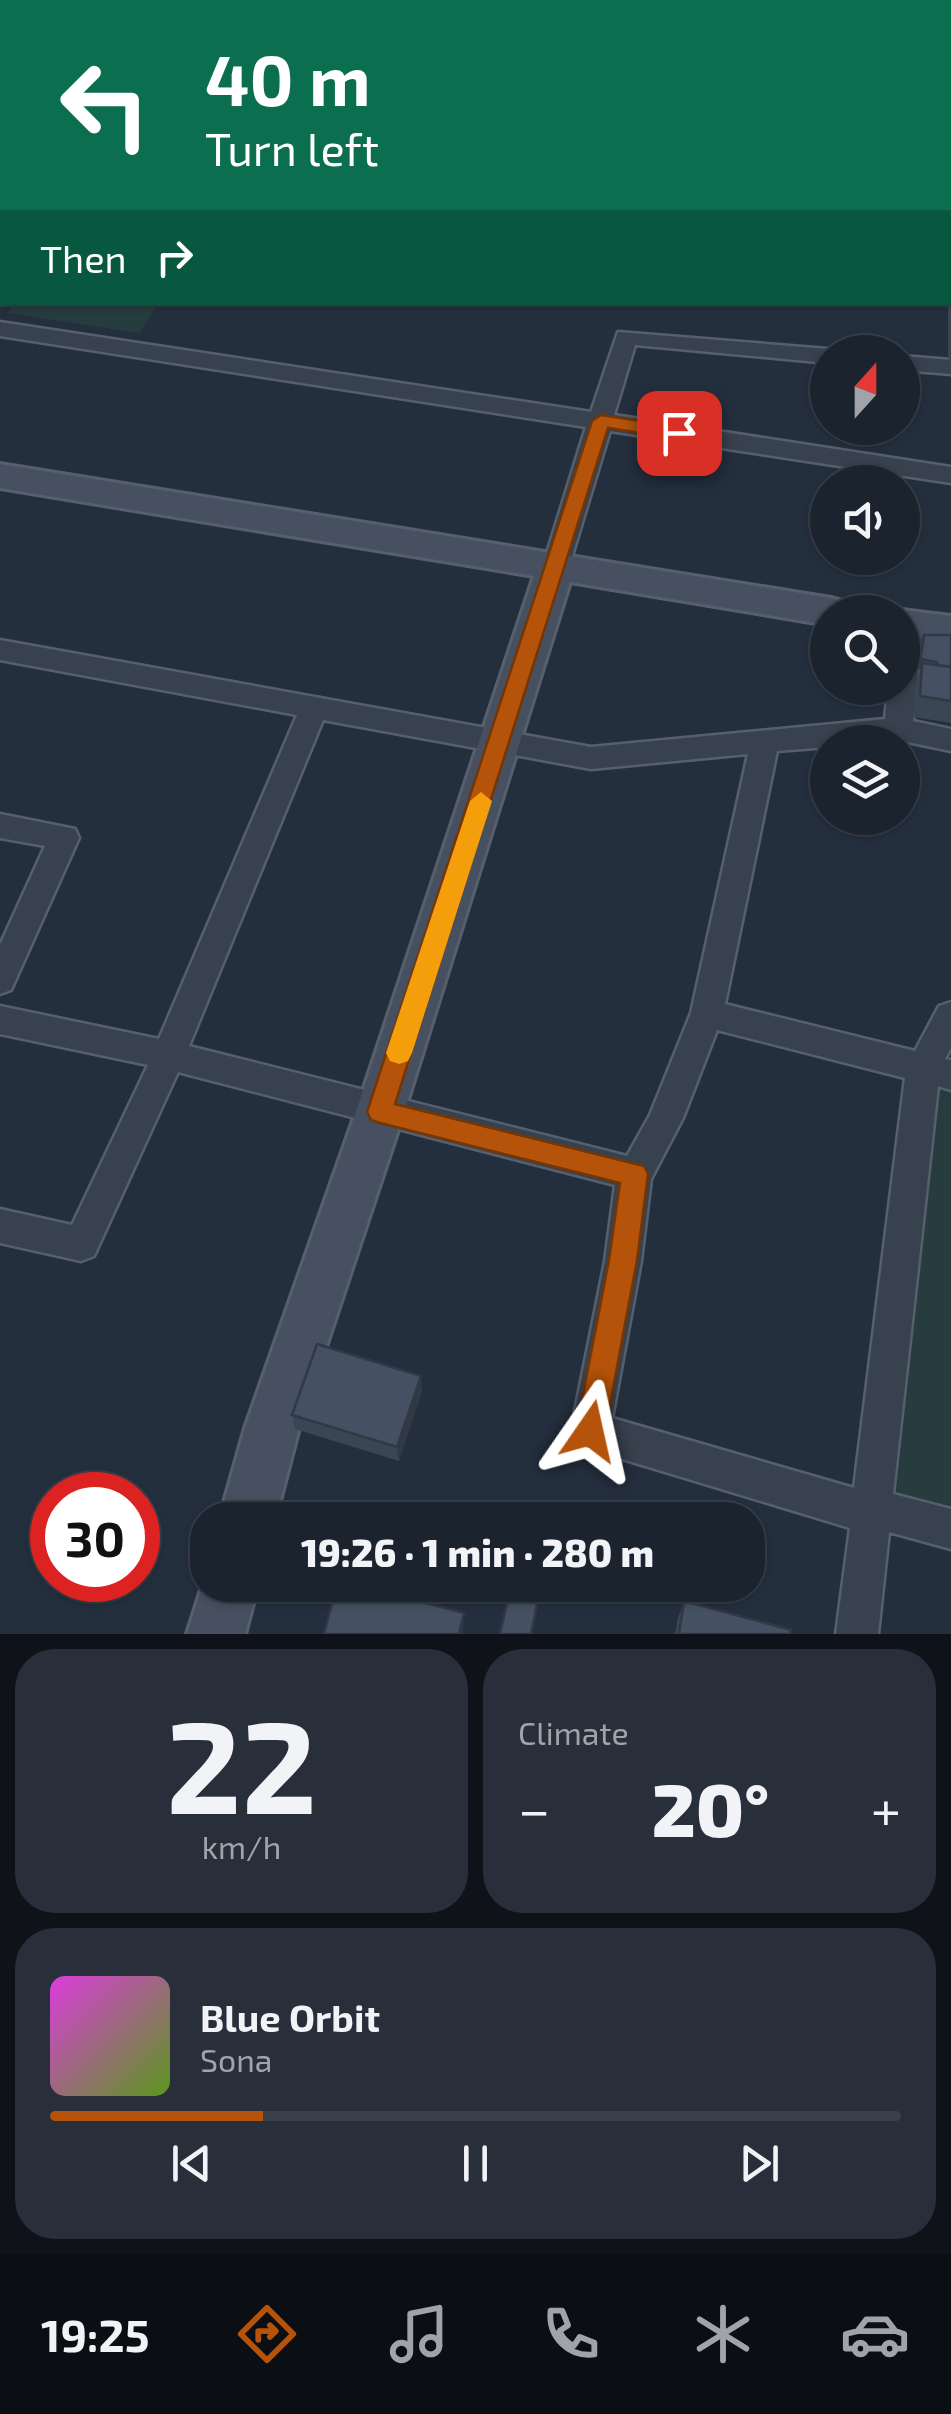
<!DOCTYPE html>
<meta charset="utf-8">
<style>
:root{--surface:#1b232e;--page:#282f3a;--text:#f1f3f6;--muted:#a0a4aa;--line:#39404a;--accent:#b45309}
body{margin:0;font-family:"Exo 2",sans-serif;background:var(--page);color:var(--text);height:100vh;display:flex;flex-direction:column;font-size:38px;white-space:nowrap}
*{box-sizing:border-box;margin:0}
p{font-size:32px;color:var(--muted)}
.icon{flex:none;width:55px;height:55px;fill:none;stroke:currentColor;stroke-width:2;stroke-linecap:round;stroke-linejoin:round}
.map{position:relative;height:1634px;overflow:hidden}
.panel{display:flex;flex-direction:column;gap:15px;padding:15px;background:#0f1319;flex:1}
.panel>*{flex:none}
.guide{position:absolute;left:0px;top:0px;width:952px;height:305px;box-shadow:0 2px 8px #0004,0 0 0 2px var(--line);background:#0b6e4f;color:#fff;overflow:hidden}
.needle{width:65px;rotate:21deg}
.tools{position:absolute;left:810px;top:335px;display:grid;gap:20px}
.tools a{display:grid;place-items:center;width:110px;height:110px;border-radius:50%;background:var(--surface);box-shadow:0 2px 8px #0004,0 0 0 2px var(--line);font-size:50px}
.speed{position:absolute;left:30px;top:1472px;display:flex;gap:20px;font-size:50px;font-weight:700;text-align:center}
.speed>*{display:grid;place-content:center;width:130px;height:130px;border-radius:50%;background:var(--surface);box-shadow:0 2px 8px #0004,0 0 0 2px var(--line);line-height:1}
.speed .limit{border:15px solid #d22;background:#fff;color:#111}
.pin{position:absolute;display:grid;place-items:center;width:85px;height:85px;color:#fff;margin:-42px;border-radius:20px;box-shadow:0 5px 15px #0006}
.me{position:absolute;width:110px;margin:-55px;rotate:11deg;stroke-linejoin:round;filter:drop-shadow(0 0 8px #0008)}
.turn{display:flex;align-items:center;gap:35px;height:210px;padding:0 40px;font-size:45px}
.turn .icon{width:130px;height:130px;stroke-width:2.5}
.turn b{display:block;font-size:70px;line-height:85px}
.then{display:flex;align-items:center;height:95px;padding:0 40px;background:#0003;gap:20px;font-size:38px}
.big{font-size:75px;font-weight:800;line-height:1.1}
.panel .tile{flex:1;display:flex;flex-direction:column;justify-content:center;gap:15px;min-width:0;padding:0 35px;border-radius:40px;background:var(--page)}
.panel .dial{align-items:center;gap:0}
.dial b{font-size:130px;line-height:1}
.song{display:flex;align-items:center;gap:30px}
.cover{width:120px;height:120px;border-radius:15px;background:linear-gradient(135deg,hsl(300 70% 55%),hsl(90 70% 35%))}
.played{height:10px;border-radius:5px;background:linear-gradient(90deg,var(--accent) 25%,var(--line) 25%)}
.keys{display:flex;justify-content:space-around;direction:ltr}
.heat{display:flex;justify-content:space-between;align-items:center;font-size:55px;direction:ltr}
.panel .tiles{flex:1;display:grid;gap:15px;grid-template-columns:1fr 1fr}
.tile:last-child{grid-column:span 2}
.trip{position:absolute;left:190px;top:1502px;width:575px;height:100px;border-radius:40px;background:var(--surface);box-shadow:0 2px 8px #0004,0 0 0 2px var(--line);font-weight:800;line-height:100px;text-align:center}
.tab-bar{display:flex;height:160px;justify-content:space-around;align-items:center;background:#0b0e12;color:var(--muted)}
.tab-bar .icon{width:70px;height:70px}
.tab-bar .current{color:var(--accent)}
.tab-bar b{font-size:45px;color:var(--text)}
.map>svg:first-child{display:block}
</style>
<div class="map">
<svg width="951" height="1634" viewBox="0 0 951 1634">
<rect width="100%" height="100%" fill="#242f3e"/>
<g fill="#263c3f">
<polygon points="15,303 15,302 159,303 139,333 8,313"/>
<polygon points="939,1086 951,1089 951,1508 896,1494"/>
</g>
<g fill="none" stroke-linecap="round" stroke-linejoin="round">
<defs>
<g id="street">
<rect x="143" y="0" width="18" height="2"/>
<polygon points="364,0 522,0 523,2 365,2"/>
<rect x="614" y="0" width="18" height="2"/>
<rect x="950" y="9" width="1" height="12"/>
<polygon points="2,66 2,83 0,84 0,67"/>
<rect x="950" y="88" width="1" height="12"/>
<rect x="0" y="105" width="2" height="12"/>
<rect x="0" y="144" width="2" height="12"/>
<rect x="950" y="196" width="1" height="12"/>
<polygon points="2,246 2,263 0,264 0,247"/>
<polygon points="0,322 591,412 618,332 828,349 838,352 828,352 828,363 635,345 614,415 951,467 951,483 610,431 568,569 564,576 546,576 542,569 586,427 0,336"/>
<polygon points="902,356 951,360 951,374 902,370"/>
<path d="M909,615L919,618L923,625L913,721L951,729V751L898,740L828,742V747L777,751L725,1004L915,1051L939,1006L951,1002V1048L945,1059L951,1060V1090L938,1086L893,1494L951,1509V1549L889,1532L878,1634H836L850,1528L576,1445L571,1431L605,1261L615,1185L178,1072L94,1256L81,1261L0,1243V1209L72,1225L148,1065L0,1034V1006L159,1039L297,715L0,660V640L591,747L885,719L888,688H902V617ZM323,720L591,769L748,754L691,1013L650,1115L627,1156L189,1046ZM717,1030L905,1078L854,1488L612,1418L641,1261L651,1179L683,1118Z"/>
<polygon points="0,814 75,829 79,838 11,990 0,994 0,945 45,846 0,838"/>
</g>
<g id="secondary">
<polygon points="0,464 831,598 845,602 850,612 828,612 828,625 570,582 404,1112 299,1428 275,1520 219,1520 245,1428 356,1112 534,576 0,488"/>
<polygon points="902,610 951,616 951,644 902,638 902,612 894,612"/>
<polygon points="208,1568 208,1585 258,1585 245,1634 187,1634"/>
</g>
</defs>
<use href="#street" stroke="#565f6c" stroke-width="5"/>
<use href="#secondary" stroke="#565f6c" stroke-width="6"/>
<use href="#street" fill="#38414e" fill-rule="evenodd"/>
<use href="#secondary" fill="#465061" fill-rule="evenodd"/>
</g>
<g fill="#3b4654">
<polygon points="951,258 951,360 948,359 948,302 950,302"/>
<polygon points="924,635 951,635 951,723 913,717 916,684 920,670 917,669"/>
<polygon points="421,1376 422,1391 399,1461 295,1429 292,1415"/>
<polygon points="684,1601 790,1634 675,1634 678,1618"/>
</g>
<g fill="#303945">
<polygon points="421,1376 422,1391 399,1461 397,1447"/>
<polygon points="464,1613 463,1634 459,1634"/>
</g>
<g fill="#455162" stroke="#303945" stroke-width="2.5">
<polygon points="924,635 951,635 951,667 937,665 937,662 920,659"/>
<polygon points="922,663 951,667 951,701 920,696"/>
<polygon points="317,1344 421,1376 397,1447 292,1415"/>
<polygon points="337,1585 357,1585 464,1613 459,1634 324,1634"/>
<polygon points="511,1585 521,1585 540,1590 531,1634 500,1634"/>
<polygon points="684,1601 791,1630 790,1634 679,1634"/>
</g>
<polygon fill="#b45309" stroke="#753606" stroke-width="2.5" points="601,415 679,427 688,433 679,439 608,428 395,1104 644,1166 648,1174 637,1260 605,1431 601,1441 590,1445 580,1441 576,1431 609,1260 620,1183 380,1123 371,1120 367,1112 592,421"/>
<polygon fill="#f59e0b" points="481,792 492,801 412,1053 408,1061 399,1064 390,1061 386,1053 470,801"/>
</svg>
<div class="tools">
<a><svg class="needle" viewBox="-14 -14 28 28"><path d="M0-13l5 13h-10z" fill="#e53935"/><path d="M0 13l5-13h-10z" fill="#a0a4aa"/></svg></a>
<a><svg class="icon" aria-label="sound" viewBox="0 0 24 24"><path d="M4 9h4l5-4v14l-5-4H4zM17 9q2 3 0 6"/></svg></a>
<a><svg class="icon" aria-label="search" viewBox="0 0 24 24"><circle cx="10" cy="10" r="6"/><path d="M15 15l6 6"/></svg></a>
<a><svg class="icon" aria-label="layers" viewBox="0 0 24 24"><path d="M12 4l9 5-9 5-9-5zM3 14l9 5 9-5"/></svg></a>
</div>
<div class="speed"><div class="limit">30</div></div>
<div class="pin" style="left:679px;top:433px;background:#d93025"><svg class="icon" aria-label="arrive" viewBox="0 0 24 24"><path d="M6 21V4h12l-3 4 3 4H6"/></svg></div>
<svg class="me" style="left:590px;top:1431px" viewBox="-20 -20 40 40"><path d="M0-17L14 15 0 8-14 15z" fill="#b45309" stroke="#fff" stroke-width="4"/></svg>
<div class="trip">19:26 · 1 min · 280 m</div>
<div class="guide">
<div class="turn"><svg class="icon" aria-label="left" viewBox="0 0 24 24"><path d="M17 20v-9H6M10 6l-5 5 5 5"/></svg><div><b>40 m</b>Turn left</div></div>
<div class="then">Then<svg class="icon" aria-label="right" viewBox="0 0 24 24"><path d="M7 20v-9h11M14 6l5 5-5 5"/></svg></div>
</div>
</div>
<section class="panel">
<div class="tiles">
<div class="tile dial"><b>22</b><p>km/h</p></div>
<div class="tile"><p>Climate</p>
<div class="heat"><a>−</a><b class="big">20°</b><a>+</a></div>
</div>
<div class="tile">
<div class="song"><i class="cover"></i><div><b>Blue Orbit</b><p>Sona</p></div></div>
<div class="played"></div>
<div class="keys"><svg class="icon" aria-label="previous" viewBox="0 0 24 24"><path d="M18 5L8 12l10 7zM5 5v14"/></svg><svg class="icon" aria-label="pause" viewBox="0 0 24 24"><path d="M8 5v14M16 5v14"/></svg><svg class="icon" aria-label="next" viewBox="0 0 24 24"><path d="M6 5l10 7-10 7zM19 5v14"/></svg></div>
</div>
</div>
</section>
<nav class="tab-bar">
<b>19:25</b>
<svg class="icon current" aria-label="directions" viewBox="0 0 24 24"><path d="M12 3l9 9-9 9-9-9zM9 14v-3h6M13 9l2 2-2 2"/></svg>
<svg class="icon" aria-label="music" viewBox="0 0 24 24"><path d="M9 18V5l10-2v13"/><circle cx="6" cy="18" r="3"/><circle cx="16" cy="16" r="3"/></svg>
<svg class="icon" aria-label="phone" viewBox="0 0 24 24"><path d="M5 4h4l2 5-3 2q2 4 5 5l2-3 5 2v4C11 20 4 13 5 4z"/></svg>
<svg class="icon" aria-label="climate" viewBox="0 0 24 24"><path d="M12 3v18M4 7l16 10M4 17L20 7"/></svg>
<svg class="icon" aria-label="car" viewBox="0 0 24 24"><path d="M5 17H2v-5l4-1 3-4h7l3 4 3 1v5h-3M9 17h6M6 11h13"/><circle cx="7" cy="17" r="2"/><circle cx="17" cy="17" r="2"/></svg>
</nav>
